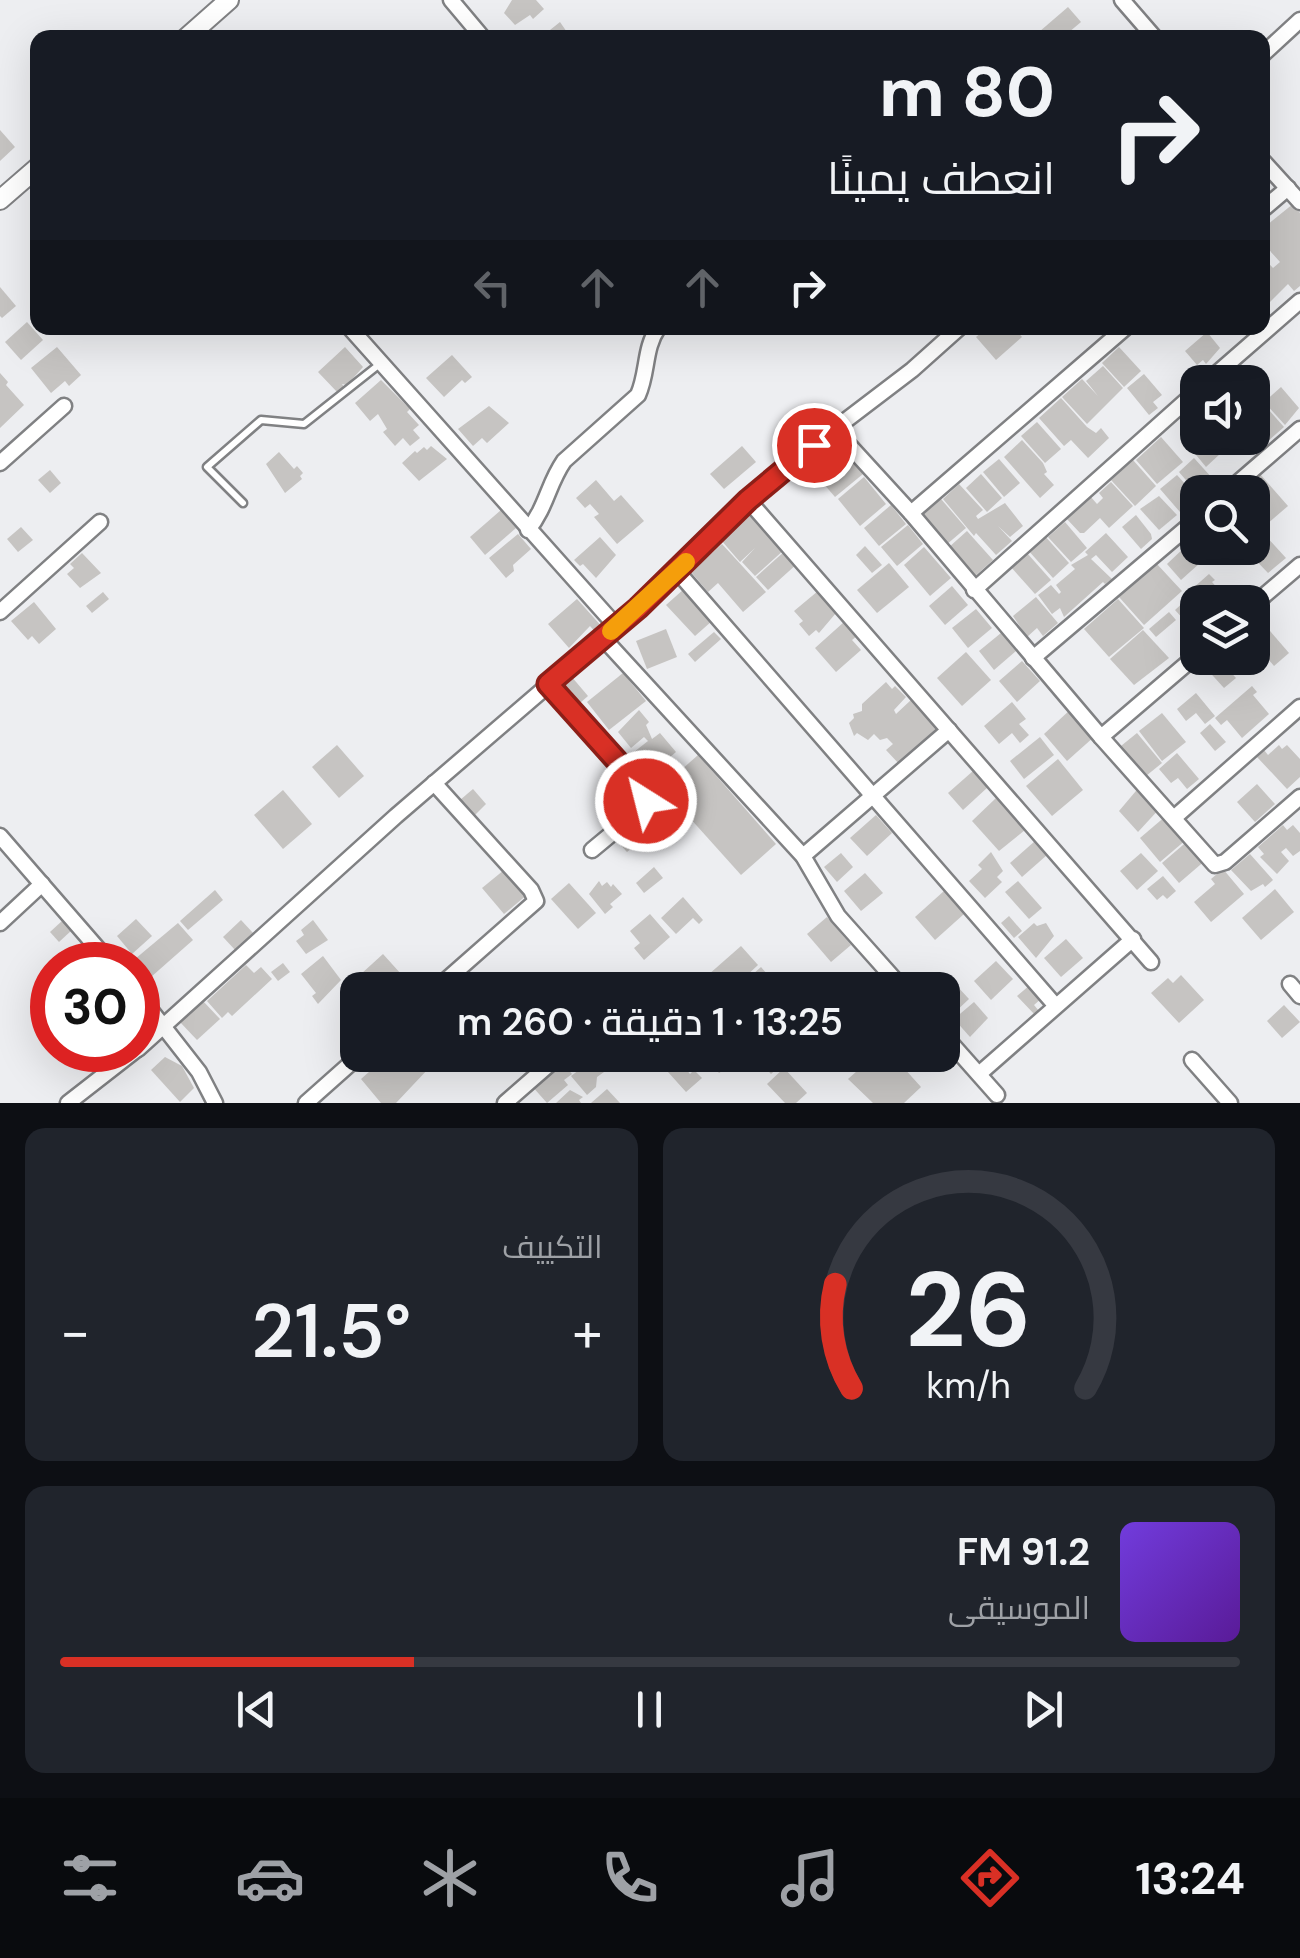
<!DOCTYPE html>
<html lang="ar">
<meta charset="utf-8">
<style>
:root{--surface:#171b24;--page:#20242c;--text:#f1f3f6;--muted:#9ea1a6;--line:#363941;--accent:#d93025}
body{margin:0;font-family:"DM Sans",Cairo,sans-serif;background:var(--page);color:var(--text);direction:rtl;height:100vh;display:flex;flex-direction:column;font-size:38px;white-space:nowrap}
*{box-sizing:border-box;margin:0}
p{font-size:32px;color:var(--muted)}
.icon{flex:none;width:55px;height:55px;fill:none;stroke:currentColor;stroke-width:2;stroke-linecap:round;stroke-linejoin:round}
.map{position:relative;height:1103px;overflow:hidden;direction:ltr}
.panel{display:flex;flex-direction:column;gap:25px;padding:25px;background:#0d0f14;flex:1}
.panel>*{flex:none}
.banner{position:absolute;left:30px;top:30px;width:1240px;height:305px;border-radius:20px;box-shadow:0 10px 40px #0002;direction:rtl;background:#171b24;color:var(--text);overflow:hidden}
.tools{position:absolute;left:1180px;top:365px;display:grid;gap:20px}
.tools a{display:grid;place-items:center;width:90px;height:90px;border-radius:20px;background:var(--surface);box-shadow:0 10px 40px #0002;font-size:50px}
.speed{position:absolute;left:30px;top:942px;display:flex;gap:20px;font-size:50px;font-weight:700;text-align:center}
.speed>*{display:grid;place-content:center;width:130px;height:130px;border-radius:50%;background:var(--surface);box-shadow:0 10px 40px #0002;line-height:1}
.speed .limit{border:15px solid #d22;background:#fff;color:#111}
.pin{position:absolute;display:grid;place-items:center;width:85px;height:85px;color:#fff;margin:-42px;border:5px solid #fff;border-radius:50%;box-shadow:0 2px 10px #0007}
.me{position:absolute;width:110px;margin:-55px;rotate:324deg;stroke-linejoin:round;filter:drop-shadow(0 0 8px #0008)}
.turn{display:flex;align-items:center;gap:35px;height:210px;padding:0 50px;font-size:45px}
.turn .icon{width:130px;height:130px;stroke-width:2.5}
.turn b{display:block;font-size:70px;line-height:85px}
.lanes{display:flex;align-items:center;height:95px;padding:0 50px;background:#0003;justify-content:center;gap:50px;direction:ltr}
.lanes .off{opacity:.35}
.big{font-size:75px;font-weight:600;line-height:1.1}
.panel .widget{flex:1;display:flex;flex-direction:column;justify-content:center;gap:15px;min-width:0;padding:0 35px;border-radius:20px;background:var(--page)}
.panel .dial{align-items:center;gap:0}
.dial svg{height:260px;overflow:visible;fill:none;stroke:var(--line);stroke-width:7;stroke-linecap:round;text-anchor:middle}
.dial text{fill:var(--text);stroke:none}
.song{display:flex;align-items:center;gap:30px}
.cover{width:120px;height:120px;border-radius:15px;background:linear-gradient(135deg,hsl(260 70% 55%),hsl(270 70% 35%))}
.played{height:10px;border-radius:5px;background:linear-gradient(90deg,var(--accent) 30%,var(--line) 30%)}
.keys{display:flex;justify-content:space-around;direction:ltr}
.heat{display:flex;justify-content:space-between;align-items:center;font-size:55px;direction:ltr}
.panel .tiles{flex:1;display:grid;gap:25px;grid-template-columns:1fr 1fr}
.widget:last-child{grid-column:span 2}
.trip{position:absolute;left:340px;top:972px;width:620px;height:100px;border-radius:20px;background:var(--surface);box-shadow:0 10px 40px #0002;font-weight:600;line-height:100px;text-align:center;direction:rtl}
.tab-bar{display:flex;height:160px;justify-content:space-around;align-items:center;background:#090b0e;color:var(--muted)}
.tab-bar .icon{width:70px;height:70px}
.tab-bar .selected{color:var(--accent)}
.tab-bar b{font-size:45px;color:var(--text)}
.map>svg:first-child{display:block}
</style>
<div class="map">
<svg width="1300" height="1103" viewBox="0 0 1300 1103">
<rect width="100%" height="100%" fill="#edeef1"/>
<g fill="#c6c4c2">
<polygon points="512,0 536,0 544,9 533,19 530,15 515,25 504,13"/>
<polygon points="1068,7 1081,22 1062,38 1032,38"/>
<polygon points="560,22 571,38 535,38 542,31 545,34"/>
<polygon points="0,130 15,147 0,161"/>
<polygon points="1293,204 1300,213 1300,286 1294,291 1288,284 1264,308 1262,256 1273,268 1280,262 1262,242 1262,229"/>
<polygon points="0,287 16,306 2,318 0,316"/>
<polygon points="27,322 43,340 21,360 5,342"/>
<polygon points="987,328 1014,328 1022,337 996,360 976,337"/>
<polygon points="1207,332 1220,348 1206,364 1203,360 1197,365 1185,351"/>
<polygon points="57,347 81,375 69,386 65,381 51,393 31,368"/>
<polygon points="345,347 363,367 347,385 342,384 344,387 338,393 318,372"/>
<polygon points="1119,347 1141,371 1124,387 1102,363"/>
<polygon points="452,355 472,377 465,383 462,380 444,397 426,378"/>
<polygon points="1103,366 1123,388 1087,424 1062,397 1082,379 1098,396 1086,381"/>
<polygon points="1244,370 1264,393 1252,403 1252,382 1231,382"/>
<polygon points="0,373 8,382 6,385 24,405 0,428"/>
<polygon points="1144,374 1162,395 1153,402 1158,408 1149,415 1127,388"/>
<polygon points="381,380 410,409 407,412 419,425 413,430 420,438 410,446 403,438 395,446 383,432 387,429 378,414 370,421 355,403"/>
<polygon points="1281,387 1299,408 1285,425 1264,402"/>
<polygon points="1061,398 1087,427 1096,433 1101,428 1109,438 1088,458 1071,440 1064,446 1039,418"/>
<polygon points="1260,400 1284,427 1267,442 1252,432 1252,407"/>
<polygon points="489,406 509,423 487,443 482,438 473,446 458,429"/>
<polygon points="1037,422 1061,449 1045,463 1021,436"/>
<polygon points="834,436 851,456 821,482 804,463"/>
<polygon points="1161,437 1183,462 1157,484 1136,460"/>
<polygon points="1206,438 1222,452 1206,467 1192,450"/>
<polygon points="1022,440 1043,463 1047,472 1044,474 1054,485 1040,498 1004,457"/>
<polygon points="431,446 447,459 419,481 402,463 415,451 417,453 424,447 427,450"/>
<polygon points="742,446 756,462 724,489 710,474"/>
<polygon points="279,452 294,469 297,466 303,473 300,476 302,479 285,493 266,464"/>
<polygon points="1194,458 1213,479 1197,493 1179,472"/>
<polygon points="999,459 1020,483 1004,497 983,472"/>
<polygon points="851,460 863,474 835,497 823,483"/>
<polygon points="1133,460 1156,486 1135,506 1111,480"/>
<polygon points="50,470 61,483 50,493 38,480"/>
<polygon points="981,474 1002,498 987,512 966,488"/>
<polygon points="1260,474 1288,506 1267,524 1252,508 1252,492 1239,492"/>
<polygon points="1177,475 1197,497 1180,512 1160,489"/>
<polygon points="864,477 886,504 860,526 838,499"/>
<polygon points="596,480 614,501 621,495 644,521 617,544 594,517 599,514 590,504 585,508 576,498"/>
<polygon points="1111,482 1133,506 1109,528 1100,518 1084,533 1080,533 1066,518 1090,496 1097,504 1103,498 1099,493"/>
<polygon points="959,484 983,510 976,516 978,519 1005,503 1023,526 1010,537 998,526 1012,541 996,555 976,533 974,536 943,499"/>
<polygon points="1159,496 1177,515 1159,530 1140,509"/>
<polygon points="941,499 966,528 946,545 921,516"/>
<polygon points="891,505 906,524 879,546 864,528"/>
<polygon points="501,510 516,528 485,555 470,537"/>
<polygon points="752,513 785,549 755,576 742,562 755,548 740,562 721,540"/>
<polygon points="1136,515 1151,534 1152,539 1141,549 1122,527"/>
<polygon points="1065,522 1087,548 1071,562 1048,537"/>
<polygon points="908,525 923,544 897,566 881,547"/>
<polygon points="21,527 33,540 18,552 7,539"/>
<polygon points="967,531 993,560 974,577 948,548"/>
<polygon points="1106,533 1128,557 1112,572 1096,555 1091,559 1112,579 1105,584 1103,582 1064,617 1060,608 1052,614 1038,595 1051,585 1059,594 1061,592 1056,585 1075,569 1071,565 1088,555 1085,552"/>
<polygon points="518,534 531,549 513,565 514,571 506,578 489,558"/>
<polygon points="1264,534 1286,558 1268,573 1246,550 1252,548"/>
<polygon points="1044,535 1069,563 1053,578 1027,549"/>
<polygon points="600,537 616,555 596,578 583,564 580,566 574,560"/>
<polygon points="722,544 766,592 743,612 718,583 708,592 691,572"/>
<polygon points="865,546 882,565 872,573 856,555"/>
<polygon points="924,547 951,578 930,596 904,565"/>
<polygon points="1185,547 1200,563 1181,580 1167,564"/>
<polygon points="1196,548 1238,548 1226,559 1222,554 1210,564"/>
<polygon points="786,550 798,563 768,590 756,577"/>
<polygon points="82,553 101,573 80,588 67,574 74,568 70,564"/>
<polygon points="1027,553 1051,580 1035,594 1011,567"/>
<polygon points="889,563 909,587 877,613 857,590"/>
<polygon points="1156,563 1182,591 1144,625 1119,597"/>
<polygon points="1209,574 1215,580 1212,582 1230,602 1198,602 1198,635 1175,610 1187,599 1184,596"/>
<polygon points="952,586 968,605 945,625 929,606"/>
<polygon points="684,589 712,621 695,636 666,605"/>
<polygon points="818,591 836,613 819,633 816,630 809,636 799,624 803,621 794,611"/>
<polygon points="103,592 109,599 92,613 86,606"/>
<polygon points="1036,597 1058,623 1043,636 1037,628 1027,637 1013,616"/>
<polygon points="577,599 603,628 597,634 590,626 569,648 548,624"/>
<polygon points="1118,599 1144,628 1109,657 1084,629"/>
<polygon points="34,602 56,629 39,644 32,636 28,640 11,621"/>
<polygon points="976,609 992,628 968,648 952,628"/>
<polygon points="1169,612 1176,620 1156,637 1149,629"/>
<polygon points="1258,617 1289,653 1274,666 1252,640 1252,622"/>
<polygon points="844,622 857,636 852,640 861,650 836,672 815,648"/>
<polygon points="666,629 677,657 647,669 636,641"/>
<polygon points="1143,630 1169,658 1134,685 1110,659"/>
<polygon points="714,632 721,639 695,662 688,654"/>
<polygon points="1001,633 1016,651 994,670 979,651"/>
<polygon points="966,652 991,680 962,706 937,678"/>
<polygon points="1214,658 1218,658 1236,678 1224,688 1204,666"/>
<polygon points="1022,661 1040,681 1017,702 999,681"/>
<polygon points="623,673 646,701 609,730 587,702"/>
<polygon points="571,676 588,696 580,703 562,684"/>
<polygon points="886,682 892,689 895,686 906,697 894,710 896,714 911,700 939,732 901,766 886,750 893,744 887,738 880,740 874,734 868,740 857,733 854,736 849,723 854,718 853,714 862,711 862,704"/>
<polygon points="1252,686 1257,692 1253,695 1269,714 1242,738 1227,720 1221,725 1215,718"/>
<polygon points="1196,693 1215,716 1205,724 1196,713 1186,721 1177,709"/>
<polygon points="1012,702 1026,719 1019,724 1029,735 1020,743 1012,733 999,744 984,726"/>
<polygon points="1071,709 1095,736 1067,761 1044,734"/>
<polygon points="639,710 649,722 646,725 652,739 660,733 676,752 654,771 634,752 648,741 644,737 631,748 618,732"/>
<polygon points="1162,713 1186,742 1162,761 1139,731"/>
<polygon points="1210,724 1226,742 1215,751 1200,733"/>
<polygon points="1137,733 1162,763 1141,780 1116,750"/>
<polygon points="1040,737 1054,755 1024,779 1010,761"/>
<polygon points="337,745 364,776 339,798 312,767"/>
<polygon points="1279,745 1282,749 1287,745 1300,759 1300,777 1287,789 1257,757 1264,750 1268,755"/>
<polygon points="1177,753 1199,779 1187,789 1178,778 1171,783 1159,769"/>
<polygon points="698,755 776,844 741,875 662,787"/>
<polygon points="1058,759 1083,790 1052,816 1026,786"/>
<polygon points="973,771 988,787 963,810 948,793"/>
<polygon points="1257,784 1275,804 1255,822 1237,802"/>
<polygon points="1141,785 1161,807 1138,832 1119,811"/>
<polygon points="473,789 486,804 474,816 460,800"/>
<polygon points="283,790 312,824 283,849 254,815"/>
<polygon points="996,798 1025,830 999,851 972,821"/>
<polygon points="876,815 892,833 867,856 850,838"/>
<polygon points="1167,815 1187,839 1160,862 1140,838"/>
<polygon points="1283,825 1287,830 1293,825 1300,833 1300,851 1293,856 1286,848 1281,852 1289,861 1277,874 1260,857 1264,854 1258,847"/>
<polygon points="626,829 638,843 627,852 615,839"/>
<polygon points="1190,839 1207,859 1179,883 1162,863"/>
<polygon points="1035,841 1047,855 1022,877 1010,863"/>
<polygon points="991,852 1003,871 997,877 1002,882 985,898 969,881 982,869 978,865"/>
<polygon points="841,853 853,867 837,882 824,867"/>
<polygon points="1141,853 1158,871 1137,890 1120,871"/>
<polygon points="1250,854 1273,880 1265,887 1263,884 1251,891 1231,870"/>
<polygon points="654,867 663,878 644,893 636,883"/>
<polygon points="1223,869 1244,894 1211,922 1194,902 1215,884 1211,879"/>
<polygon points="504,870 528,894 504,914 482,888"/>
<polygon points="865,873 883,893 861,911 844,891"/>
<polygon points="1163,876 1176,891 1167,899 1163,895 1157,900 1147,889"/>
<polygon points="599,881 602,886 607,882 611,887 613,884 622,894 610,904 613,907 605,914 589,894"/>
<polygon points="1018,881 1042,908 1029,919 1005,892"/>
<polygon points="569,883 596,913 578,929 551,899"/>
<polygon points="1275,889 1294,912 1261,940 1242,918"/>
<polygon points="215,890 223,900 188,930 180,921"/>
<polygon points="944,891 964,914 935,940 915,917"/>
<polygon points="683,897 703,920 699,924 693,918 676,934 661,918"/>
<polygon points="650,914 670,937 644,960 634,948 640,943 630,931"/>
<polygon points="1009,916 1022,931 1014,938 1001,923"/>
<polygon points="827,917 851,945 831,962 807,934"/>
<polygon points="136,919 152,936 132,954 117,936"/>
<polygon points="63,920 72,930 59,942 50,932"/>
<polygon points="241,920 254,934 236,951 223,937"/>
<polygon points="313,920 328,940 306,954 296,941 304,935 301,930"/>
<polygon points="178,923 193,940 151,977 135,959"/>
<polygon points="1034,923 1037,926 1046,923 1054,936 1036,958 1018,937"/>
<polygon points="1066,939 1083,958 1061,977 1044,958"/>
<polygon points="741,946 758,965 731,990 721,990 708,975"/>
<polygon points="383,954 401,974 398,976 402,982 393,990 364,990 369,982 361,974"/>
<polygon points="323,956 341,980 318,1004 312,996 316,993 301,974"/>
<polygon points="996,961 1013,979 991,1000 974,981"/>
<polygon points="283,963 290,972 278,981 271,972"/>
<polygon points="246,965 254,973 261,967 272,979 232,1016 228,1012 222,1018 207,1001"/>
<polygon points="761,967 777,985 771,990 735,990"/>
<polygon points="1181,975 1204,1000 1179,1023 1151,993 1168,978 1173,983"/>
<polygon points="956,985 969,999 952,1015 946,1009 942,1012 942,997"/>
<polygon points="1030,985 1042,998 1034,1005 1039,1011 1035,1015 1017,996"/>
<polygon points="202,1000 220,1019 197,1040 179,1021"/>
<polygon points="974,1002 988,1018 970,1037 954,1019"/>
<polygon points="1284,1005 1300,1022 1282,1038 1267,1021"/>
<polygon points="409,1055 417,1055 429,1068 396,1103 381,1103 361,1079 386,1057 395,1067"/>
<polygon points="582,1055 589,1055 604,1072 597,1077 596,1087 587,1095 571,1076 579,1070 573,1063"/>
<polygon points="703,1055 748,1055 719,1073"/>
<polygon points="753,1055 774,1055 782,1064 771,1074"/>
<polygon points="875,1055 898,1055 906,1064 903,1067 921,1087 904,1103 873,1103 848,1079"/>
<polygon points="165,1057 182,1066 194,1088 180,1102 151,1070"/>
<polygon points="560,1060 572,1074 564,1080 568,1085 547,1103 531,1085"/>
<polygon points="680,1062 690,1074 694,1070 702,1078 686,1092 668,1072"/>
<polygon points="784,1068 807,1093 796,1103 785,1103 767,1084"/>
<polygon points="607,1089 620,1103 591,1103"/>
<polygon points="570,1090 583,1097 579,1100 581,1103 556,1103"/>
</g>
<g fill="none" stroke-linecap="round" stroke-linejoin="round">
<defs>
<polyline id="service" points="243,503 207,467 261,420 304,424 381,363"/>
<g id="minor">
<polyline points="451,0 483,38"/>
<polyline points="1122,0 1155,38"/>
<polyline points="1262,55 1300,20"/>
<polyline points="1262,160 1300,202"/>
<polyline points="1262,210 1288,188"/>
<polyline points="350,328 616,626"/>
<polyline points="1207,382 1300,301"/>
<polyline points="836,431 911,513 1101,737 1198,654"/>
<polyline points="0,463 64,406"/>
<polyline points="1227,492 1300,429"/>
<polyline points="748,500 1151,962"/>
<polyline points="911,513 1125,328"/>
<path d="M528,530C547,506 548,484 564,461L638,395C648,373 644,348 658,328"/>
<polyline points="677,571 1055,1005"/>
<polyline points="974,590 1198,390"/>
<polyline points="1252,606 1300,565"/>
<polyline points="0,612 100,522"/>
<polyline points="603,638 803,856 838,916 904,990"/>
<polyline points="1033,658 1198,518"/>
<polyline points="548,684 647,796 645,806 592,850"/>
<polyline points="1101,737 1215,865 1225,862 1300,797"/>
<polyline points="434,783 531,890 536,901 435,990"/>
<polyline points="1175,817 1300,707"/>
<polyline points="0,836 112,965"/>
<polyline points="803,856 949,730"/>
<polyline points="0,923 42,884"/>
<polyline points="1290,984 1300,996"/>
<polyline points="138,994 199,1072 215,1103"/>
<polyline points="942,1033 997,1095"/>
<polyline points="138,1049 396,816 638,608 748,500 803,453 912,370 959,328"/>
<polyline points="1192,1060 1230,1103"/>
<polyline points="979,1074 1133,939"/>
<polyline points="68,1103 136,1050"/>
<polyline points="306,1103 360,1055"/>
<polyline points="505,1103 560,1055"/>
</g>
<g id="secondary">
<polyline points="186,38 229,0"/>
<polyline points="0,200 38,167"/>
</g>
</defs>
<use href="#service" stroke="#808183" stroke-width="11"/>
<use href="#minor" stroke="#808183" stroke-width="19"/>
<use href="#secondary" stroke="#808183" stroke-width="22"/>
<use href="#service" stroke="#fff" stroke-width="6"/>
<use href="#minor" stroke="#fff" stroke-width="14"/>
<use href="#secondary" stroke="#fff" stroke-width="18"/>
</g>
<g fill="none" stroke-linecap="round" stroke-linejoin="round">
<defs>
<polyline id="route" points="646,801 644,791 548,684 638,608 748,500 814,445"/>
</defs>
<use href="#route" stroke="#8d1f18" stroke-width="25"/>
<use href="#route" stroke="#d93025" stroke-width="18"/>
<polyline stroke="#f59e0b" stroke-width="18" points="611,631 686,562"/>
</g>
</svg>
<div class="tools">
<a><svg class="icon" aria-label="sound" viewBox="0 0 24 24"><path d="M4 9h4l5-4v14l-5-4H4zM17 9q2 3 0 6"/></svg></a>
<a><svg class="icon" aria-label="search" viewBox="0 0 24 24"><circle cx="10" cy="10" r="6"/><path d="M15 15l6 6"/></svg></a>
<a><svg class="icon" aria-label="layers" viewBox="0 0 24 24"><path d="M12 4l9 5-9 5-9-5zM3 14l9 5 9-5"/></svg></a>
</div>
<div class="speed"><div class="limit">30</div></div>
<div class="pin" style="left:814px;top:445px;background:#d93025"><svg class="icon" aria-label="arrive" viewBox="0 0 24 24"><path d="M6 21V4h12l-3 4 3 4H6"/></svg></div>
<svg class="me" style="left:646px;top:801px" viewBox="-20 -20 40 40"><circle r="17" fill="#d93025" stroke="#fff" stroke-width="3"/><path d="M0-11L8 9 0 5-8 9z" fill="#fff"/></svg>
<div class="trip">13:25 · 1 دقيقة · 260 m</div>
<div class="banner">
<div class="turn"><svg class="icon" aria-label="right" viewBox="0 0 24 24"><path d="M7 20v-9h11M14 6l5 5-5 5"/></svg><div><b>80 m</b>انعطف يمينًا</div></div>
<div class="lanes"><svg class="icon off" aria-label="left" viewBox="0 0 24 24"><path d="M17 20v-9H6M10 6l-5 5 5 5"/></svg><svg class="icon off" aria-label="ahead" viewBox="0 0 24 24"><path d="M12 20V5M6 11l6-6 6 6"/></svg><svg class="icon off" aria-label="ahead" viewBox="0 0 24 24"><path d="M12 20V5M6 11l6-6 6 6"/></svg><svg class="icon" aria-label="right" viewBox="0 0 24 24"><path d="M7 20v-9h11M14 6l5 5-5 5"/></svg></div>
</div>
</div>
<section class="panel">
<div class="tiles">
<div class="widget dial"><svg viewBox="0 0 100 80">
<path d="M14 69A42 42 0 1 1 86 69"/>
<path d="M14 69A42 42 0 0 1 9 37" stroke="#d93025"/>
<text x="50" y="56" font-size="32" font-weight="700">26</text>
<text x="50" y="72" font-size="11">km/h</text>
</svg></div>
<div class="widget"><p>التكييف</p>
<div class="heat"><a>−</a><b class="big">21.5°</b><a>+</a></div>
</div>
<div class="widget">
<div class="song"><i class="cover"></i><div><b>91.2 FM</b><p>الموسيقى</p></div></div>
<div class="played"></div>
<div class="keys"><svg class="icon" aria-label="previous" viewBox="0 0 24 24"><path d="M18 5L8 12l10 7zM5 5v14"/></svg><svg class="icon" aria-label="pause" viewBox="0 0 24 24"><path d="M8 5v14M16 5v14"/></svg><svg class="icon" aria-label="next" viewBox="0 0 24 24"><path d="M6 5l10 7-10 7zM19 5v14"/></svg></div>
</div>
</div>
</section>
<nav class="tab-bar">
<b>13:24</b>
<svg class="icon selected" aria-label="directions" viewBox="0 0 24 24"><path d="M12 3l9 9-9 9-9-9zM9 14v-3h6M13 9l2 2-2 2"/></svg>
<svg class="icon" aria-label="music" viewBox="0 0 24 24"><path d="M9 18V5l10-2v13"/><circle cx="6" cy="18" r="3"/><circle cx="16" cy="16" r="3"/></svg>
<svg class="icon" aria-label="phone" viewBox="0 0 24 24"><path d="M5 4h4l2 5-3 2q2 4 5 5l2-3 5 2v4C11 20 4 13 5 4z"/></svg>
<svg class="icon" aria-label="climate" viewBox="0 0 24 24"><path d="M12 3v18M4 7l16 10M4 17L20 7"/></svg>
<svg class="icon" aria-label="car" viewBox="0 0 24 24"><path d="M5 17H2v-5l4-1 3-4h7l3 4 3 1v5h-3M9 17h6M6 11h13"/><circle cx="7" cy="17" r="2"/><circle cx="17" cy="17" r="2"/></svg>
<svg class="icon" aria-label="filters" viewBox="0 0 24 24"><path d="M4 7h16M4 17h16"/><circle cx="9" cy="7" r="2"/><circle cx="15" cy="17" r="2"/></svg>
</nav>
